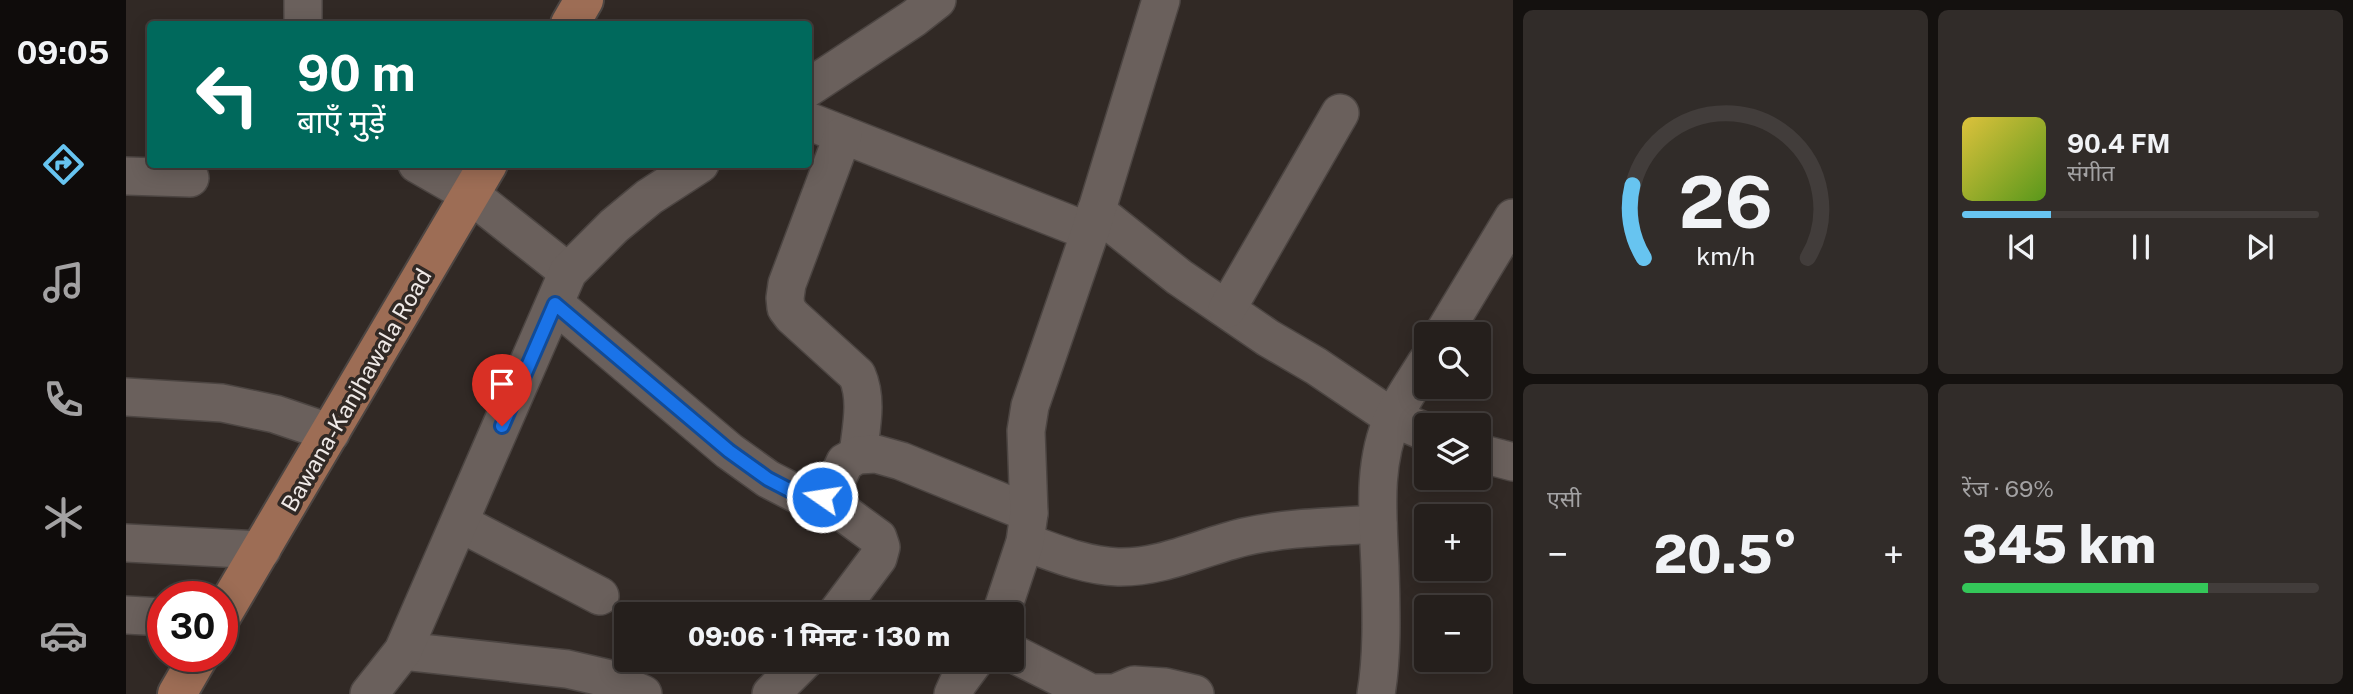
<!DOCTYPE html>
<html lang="hi">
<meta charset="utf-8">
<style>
:root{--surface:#251f1c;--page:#312c29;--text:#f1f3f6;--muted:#a3a2a3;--line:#423d3b;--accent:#67c4f0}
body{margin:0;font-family:"Public Sans","Noto Sans Devanagari",sans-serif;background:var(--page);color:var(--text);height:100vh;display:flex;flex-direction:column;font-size:26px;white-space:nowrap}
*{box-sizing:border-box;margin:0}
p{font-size:23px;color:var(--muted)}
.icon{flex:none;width:38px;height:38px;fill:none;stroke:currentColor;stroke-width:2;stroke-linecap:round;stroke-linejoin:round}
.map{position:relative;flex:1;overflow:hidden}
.drawer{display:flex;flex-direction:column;gap:10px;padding:10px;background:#14110f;width:840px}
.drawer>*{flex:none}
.hud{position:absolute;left:21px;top:21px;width:665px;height:147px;border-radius:7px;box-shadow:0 4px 18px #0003,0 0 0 2px var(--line);background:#00695c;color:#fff;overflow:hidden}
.tools{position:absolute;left:1288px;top:322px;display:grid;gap:14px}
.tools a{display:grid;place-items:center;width:77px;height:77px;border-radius:7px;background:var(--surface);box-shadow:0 4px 18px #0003,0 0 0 2px var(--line);font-size:35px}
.speed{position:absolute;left:21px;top:581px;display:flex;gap:14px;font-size:35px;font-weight:700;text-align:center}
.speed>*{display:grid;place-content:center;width:91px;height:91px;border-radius:50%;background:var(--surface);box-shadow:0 4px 18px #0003,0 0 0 2px var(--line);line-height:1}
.speed .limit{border:10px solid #d22;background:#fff;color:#111}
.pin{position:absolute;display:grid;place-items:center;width:60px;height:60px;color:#fff;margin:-72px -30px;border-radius:50% 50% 50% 0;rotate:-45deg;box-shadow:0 0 7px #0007}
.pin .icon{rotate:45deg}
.me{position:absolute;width:77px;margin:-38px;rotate:283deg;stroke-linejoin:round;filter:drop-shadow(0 0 5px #0008)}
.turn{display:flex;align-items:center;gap:24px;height:147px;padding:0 35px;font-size:32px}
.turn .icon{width:91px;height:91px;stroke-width:2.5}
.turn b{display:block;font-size:49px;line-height:60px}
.big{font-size:52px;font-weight:800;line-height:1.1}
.drawer .tile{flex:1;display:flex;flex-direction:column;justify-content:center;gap:10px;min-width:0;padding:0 24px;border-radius:10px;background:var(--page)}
.drawer .dial{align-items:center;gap:0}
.dial svg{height:182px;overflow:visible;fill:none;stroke:var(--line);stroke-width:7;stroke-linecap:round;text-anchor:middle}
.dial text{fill:var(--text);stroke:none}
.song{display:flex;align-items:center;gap:21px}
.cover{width:84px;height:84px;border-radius:10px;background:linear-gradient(135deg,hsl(50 70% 55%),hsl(90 70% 35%))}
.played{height:7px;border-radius:4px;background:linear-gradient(90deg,var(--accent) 25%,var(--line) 25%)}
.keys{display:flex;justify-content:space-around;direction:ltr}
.heat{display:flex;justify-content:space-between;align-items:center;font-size:38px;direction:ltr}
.charge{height:10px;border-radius:5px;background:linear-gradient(90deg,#34c759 69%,var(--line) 0)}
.drawer .tiles{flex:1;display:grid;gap:10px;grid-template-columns:repeat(2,1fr)}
.trip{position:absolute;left:488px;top:602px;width:410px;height:70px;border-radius:7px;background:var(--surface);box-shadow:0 4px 18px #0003,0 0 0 2px var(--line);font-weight:800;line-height:70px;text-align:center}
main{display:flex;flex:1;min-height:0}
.tabs{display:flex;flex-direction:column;width:126px;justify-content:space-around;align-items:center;background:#0f0c0b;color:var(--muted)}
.tabs .icon{width:49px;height:49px}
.tabs .active{color:var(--accent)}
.tabs b{font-size:32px;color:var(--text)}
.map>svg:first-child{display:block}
</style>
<main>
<nav class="tabs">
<b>09:05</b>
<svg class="icon active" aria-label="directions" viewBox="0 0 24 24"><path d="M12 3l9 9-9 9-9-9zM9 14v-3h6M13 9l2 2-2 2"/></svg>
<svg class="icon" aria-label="music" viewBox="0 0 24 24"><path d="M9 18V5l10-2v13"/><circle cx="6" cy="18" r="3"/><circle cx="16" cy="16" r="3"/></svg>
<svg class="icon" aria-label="phone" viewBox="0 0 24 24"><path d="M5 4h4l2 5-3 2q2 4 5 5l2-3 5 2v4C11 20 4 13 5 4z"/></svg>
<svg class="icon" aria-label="climate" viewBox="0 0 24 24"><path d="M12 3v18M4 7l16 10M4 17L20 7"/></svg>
<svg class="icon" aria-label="car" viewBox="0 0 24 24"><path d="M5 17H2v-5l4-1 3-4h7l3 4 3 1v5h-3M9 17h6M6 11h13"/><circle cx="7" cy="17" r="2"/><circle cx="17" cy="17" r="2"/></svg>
</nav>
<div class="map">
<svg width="1387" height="694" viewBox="0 0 1387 694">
<rect width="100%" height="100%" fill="#312925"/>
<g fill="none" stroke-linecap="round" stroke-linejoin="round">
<defs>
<g id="minor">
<polyline points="177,0 177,24"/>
<polyline points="682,88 788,18 811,0"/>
<polyline points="682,121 964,232"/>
<path d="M717,135L661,284L659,298L660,308L666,316L731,375C742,400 735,428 732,455"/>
<polyline points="291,164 345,195 442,272"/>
<polyline points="0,176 64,178"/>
<polyline points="970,211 1053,277 1142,338 1190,366 1267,418 1300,432"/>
<polyline points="429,304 603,451 642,479 671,494 696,497 706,490 719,462 732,455 750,454 775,461 903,513"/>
<polyline points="1101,309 1214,113"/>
<polyline points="1317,334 1387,218"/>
<polyline points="0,397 96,403 149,414 205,433"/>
<polyline points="1353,453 1387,462"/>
<polyline points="696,497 752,538 755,547 752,558 710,614"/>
<polyline points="334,523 474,596"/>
<path d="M899,542C929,553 960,566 992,567C1036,568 1076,547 1118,537C1162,527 1207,527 1252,524"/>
<polyline points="0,543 136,550"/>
<polyline points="875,614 899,542 903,513 900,431 904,406 964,232 1035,0"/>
<polyline points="0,615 37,617"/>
<polyline points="277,651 441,669 480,678 517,694"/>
<polyline points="886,653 965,693 989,693 1008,685 1039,687 1069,694"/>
<polyline points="243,694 277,651 442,272 488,226 523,197 574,164"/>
<polyline points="645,694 679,660"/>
<polyline points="827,694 832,683 849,660"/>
<path d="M1250,694C1257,653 1255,607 1254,566C1252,516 1246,464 1267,418C1276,399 1289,381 1300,363"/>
</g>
<g id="major">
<polyline points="444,24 458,0"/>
<polyline points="96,615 362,164"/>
<polyline points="51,694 73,656"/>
</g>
</defs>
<use href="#minor" stroke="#4c4542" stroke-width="40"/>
<use href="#major" stroke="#4c4542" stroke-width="42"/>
<use href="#minor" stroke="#6a605c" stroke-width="37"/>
<use href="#major" stroke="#9d6d55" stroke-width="38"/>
</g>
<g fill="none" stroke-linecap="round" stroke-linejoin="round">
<defs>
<polyline id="route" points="376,426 429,304 603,451 642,479 671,494 696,497"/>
</defs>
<use href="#route" stroke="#114b97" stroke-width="18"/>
<use href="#route" stroke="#1a73e8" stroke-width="12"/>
</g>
<g text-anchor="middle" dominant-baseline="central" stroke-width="7" stroke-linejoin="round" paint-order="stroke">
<g font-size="23" fill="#efe9e7" stroke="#312925">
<text transform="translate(230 390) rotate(-60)">Bawana-Kanjhawala Road</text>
</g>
</g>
</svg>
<div class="tools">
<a><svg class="icon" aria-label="search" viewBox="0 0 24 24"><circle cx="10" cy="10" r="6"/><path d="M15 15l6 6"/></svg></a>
<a><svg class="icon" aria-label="layers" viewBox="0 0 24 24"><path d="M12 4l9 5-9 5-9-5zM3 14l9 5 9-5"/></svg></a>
<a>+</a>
<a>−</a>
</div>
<div class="speed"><div class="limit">30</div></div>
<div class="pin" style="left:376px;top:426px;background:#d93025"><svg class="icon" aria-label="arrive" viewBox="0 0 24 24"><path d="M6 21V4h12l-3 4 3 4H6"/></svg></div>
<svg class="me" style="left:696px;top:497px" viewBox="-20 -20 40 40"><circle r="17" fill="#1a73e8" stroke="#fff" stroke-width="3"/><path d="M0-11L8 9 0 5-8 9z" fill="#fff"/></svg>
<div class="trip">09:06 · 1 मिनट · 130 m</div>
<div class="hud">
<div class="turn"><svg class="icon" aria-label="left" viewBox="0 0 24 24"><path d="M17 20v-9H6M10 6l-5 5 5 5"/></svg><div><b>90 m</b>बाएँ मुड़ें</div></div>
</div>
</div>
<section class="drawer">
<div class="tiles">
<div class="tile dial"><svg viewBox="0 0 100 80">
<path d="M14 69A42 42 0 1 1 86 69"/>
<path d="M14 69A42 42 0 0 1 9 37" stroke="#67c4f0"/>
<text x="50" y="56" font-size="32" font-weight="700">26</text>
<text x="50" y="72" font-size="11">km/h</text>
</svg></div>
<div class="tile">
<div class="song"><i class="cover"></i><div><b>90.4 FM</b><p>संगीत</p></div></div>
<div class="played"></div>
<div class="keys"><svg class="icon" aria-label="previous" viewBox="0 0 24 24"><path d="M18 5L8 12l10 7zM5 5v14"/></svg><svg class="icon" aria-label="pause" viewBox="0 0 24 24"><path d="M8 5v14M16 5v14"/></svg><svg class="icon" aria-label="next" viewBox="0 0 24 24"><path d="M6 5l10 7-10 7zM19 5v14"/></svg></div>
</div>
<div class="tile"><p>एसी</p>
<div class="heat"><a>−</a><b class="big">20.5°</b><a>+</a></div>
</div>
<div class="tile"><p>रेंज · 69%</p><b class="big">345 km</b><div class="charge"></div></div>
</div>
</section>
</main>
